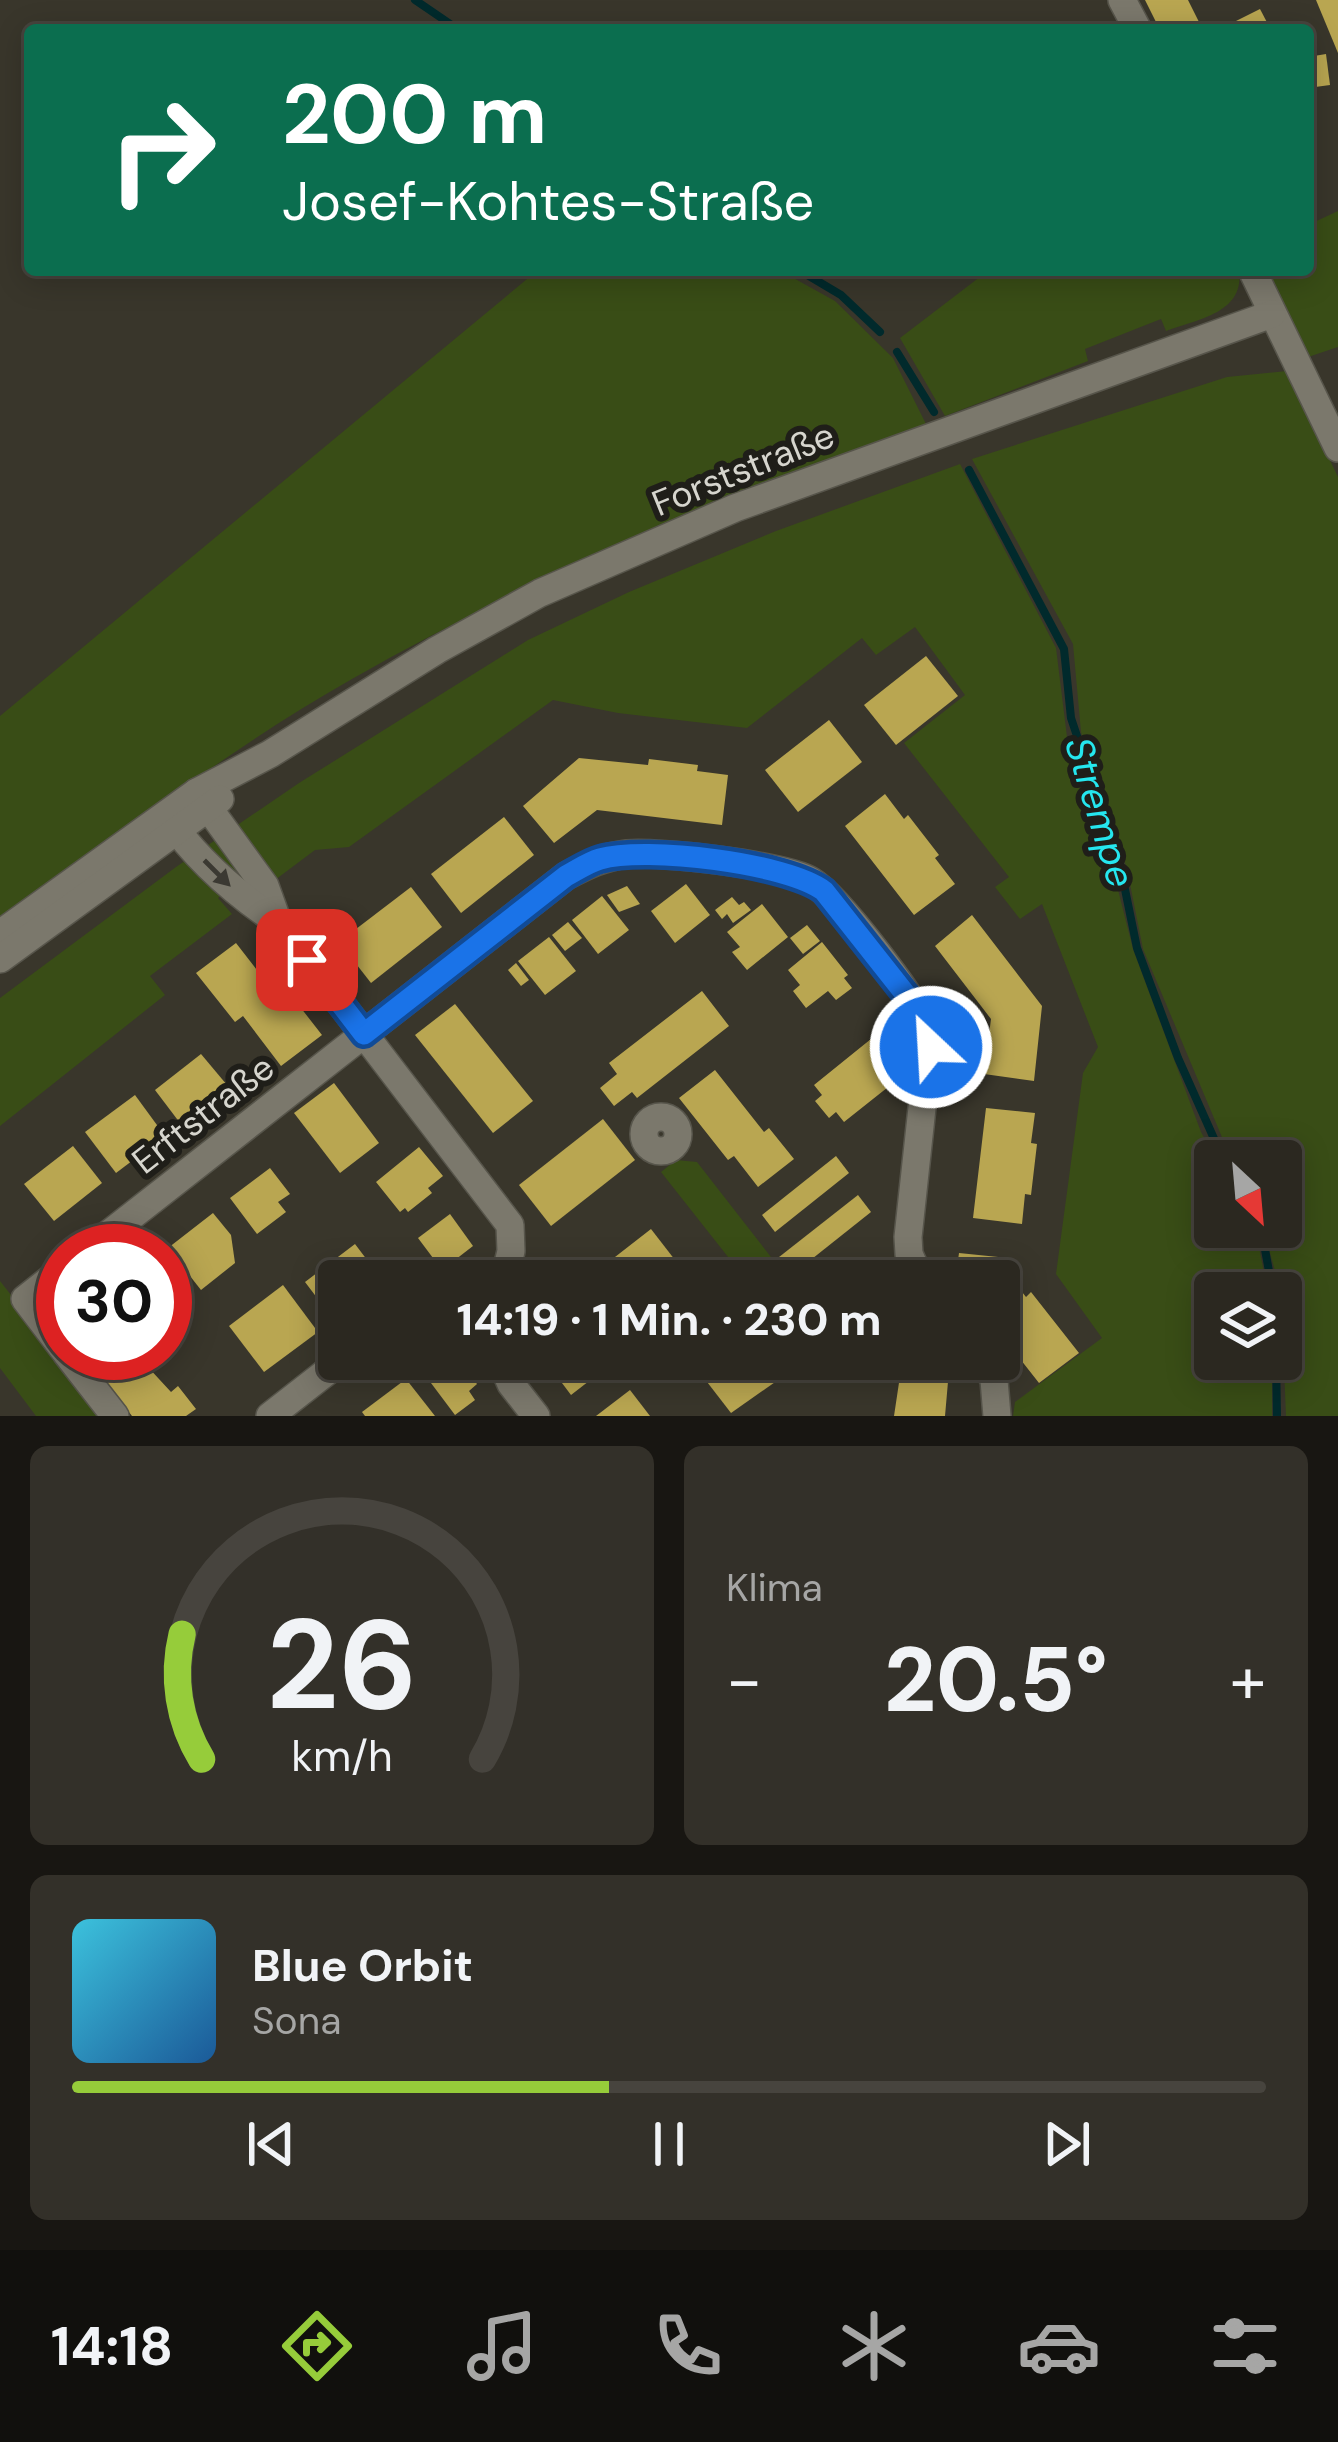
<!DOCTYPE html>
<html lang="de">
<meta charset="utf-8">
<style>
:root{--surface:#2b2820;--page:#333029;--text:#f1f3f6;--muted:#a6a6a5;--line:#47443e;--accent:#96cc3a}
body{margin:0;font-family:"DM Sans",sans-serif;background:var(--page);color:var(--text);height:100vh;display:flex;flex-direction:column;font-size:45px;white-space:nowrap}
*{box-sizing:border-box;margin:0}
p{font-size:39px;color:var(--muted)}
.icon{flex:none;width:66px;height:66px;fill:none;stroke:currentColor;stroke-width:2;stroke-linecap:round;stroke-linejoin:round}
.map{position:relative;height:1416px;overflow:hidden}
.details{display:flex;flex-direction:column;gap:30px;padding:30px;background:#181612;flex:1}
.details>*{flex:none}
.banner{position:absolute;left:24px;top:24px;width:1290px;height:252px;border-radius:12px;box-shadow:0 6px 30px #0003,0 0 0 3px var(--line);background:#0b6e4f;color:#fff;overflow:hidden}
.needle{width:78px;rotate:154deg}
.buttons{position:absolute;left:1194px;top:1140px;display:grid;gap:24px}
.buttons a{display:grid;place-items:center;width:108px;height:108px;border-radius:12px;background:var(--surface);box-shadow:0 6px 30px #0003,0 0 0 3px var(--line);font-size:60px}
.speed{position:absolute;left:36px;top:1224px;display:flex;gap:24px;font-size:60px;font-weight:700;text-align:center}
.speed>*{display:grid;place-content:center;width:156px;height:156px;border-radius:50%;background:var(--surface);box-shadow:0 6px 30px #0003,0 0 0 3px var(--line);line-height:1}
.speed .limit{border:18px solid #d22;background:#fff;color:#111}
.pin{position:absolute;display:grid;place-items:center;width:102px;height:102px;color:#fff;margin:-51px;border-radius:24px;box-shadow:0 6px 18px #0006}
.me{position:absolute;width:132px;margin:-66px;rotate:335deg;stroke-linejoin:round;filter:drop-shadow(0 0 9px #0008)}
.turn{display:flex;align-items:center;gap:42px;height:252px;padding:0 60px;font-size:54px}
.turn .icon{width:156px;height:156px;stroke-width:2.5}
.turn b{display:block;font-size:84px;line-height:102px}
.big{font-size:90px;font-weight:800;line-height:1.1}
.details .widget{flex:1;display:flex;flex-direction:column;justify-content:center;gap:18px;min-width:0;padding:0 42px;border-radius:18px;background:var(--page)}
.details .dial{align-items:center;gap:0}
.dial svg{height:312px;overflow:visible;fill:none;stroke:var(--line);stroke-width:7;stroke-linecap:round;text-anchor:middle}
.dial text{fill:var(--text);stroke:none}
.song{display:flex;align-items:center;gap:36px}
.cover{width:144px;height:144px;border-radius:18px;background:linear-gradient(135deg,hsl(190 70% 55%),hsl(210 70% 35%))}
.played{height:12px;border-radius:6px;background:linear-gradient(90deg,var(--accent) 45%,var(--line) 45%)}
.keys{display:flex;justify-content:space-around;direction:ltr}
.heat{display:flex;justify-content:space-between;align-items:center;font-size:66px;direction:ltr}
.details .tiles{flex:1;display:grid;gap:30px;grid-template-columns:1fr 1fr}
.widget:last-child{grid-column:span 2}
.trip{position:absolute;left:318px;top:1260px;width:702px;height:120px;border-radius:12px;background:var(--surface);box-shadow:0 6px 30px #0003,0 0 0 3px var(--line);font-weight:800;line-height:120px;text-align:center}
.tabs{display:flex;height:192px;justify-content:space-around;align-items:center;background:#11100d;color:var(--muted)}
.tabs .icon{width:84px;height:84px}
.tabs .on{color:var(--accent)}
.tabs b{font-size:54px;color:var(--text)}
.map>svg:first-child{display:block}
</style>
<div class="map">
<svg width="1338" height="1416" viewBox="0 0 1338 1416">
<rect width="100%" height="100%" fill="#39362b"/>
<g fill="#394d16">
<polygon points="1338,211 1338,347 1302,359 1259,270 1308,270 1308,225"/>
<path d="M538,270H779L835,301L893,358L926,424C727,496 537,574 352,679C228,749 115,838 0,923V716Z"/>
<path d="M989,270H1239C1245,313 1198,319 1166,331L1161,319L1085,349L1088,361L945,416L900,338Z"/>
<polygon points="1287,371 1338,477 1338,1416 1286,1416 1281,1293 1263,1227 1281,1227 1281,1161 1232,1161 1143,949 1127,869 1081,732 1073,644 972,459 1227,377"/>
<polygon points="960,464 1056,648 1067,737 1112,866 1133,949 1201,1132 1217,1161 1215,1227 1251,1227 1258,1242 1268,1293 1215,1293 1215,1359 1272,1359 1272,1416 1013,1416 1015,1402 1102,1338 1056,1274 1083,1073 1098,1047 1042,904 1020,919 995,887 1009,877 904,743 965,695 915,627 876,655 862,638 747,728 618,713 553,700 349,847 315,850 275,880 261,857 218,898 232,914 150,976 165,995 0,1126 0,998 176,867 299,783 528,640 629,592 776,531"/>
<polygon points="676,1160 697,1162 778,1266 761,1281 747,1281 661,1172"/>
<polygon points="0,1281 106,1416 36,1416 0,1368"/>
</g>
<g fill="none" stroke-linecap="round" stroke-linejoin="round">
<g stroke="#012a2c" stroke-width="8">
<polyline points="415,0 459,30"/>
<polyline points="799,270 841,295 880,332"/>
<polyline points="897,352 934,412"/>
<polyline points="969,470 1064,649 1071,718 1120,865 1137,948 1178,1058 1224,1161"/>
<polyline points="1256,1227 1264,1244 1273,1293"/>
<polyline points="1276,1359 1277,1416"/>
</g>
</g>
<g fill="#b9a651">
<polygon points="1145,0 1188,0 1203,30 1160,30"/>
<polygon points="1316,0 1338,0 1338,53"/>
<polygon points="1260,9 1271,30 1218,30"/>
<polygon points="1326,54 1330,85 1308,88 1308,57"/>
<polygon points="926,656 958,696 896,745 864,705"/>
<polygon points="829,720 862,762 798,812 765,770"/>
<polygon points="579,758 648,765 649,759 698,765 697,771 728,775 722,825 597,810 554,843 523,806"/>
<polygon points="885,794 904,819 908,815 939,855 935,858 955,884 914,915 845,826"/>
<polygon points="504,817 534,855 461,913 431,874"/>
<polygon points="686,884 710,915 675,943 651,911"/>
<polygon points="627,886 640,904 619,912 607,895"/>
<polygon points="411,887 442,927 371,983 339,942"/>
<polygon points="602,896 629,930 598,954 572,920"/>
<polygon points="732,897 739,905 744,902 751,910 733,923 727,914 722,919 715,910"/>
<polygon points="762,904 788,937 747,970 732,952 740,947 727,932"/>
<polygon points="972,915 1042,1006 1034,1081 984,1074 991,1019 935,946"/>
<polygon points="568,922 582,938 565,951 552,935"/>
<polygon points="807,925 820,941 803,954 790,938"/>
<polygon points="549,937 576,971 545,995 518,961"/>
<polygon points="822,942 848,975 844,978 852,988 836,1000 828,991 806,1008 793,991 800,985 788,970"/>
<polygon points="236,943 274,992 283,985 322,1035 281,1066 243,1016 235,1022 196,973"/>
<polygon points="516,963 529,980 521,986 508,970"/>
<polygon points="702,991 729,1026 637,1098 632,1092 614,1106 600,1088 617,1074 609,1063"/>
<polygon points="455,1004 533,1101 493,1133 415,1035"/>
<polygon points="892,1022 906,1038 890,1051 907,1072 844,1122 836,1112 829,1118 815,1101 822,1095 814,1085"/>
<polygon points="201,1054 227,1085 180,1123 155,1090"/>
<polygon points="715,1070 764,1132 769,1128 794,1159 758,1187 734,1156 728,1160 679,1098"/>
<polygon points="334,1083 379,1143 340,1173 294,1113"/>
<polygon points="135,1095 165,1136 116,1173 85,1132"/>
<polygon points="986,1108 1035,1113 1031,1143 1037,1144 1031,1195 1025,1194 1022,1224 973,1218"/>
<polygon points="603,1119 635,1160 551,1226 519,1185"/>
<polygon points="73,1146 102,1183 54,1221 24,1184"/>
<polygon points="419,1147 443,1176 428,1188 432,1193 408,1212 405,1208 400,1212 376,1182"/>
<polygon points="836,1156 849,1173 775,1232 762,1215"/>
<polygon points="270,1168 290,1194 278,1202 286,1212 257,1234 230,1198"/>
<polygon points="858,1195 871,1212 788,1278 774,1261"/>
<polygon points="213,1213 231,1235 235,1263 201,1290 168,1248"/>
<polygon points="450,1214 473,1246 442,1270 418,1238"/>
<polygon points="651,1229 675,1260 691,1281 633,1281 615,1257"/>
<polygon points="355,1244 383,1281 339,1281 339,1315 333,1319 305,1282"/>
<polygon points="959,1253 1008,1258 1007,1273 1026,1297 1031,1292 1079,1353 1039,1383 999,1332 999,1281 955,1281"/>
<polygon points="568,1260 585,1281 541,1281"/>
<polygon points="872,1264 886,1281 850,1281 856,1276"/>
<polygon points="283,1285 318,1332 264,1372 229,1326"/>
<polygon points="135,1353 171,1392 178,1386 196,1409 186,1416 132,1416 103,1378"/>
<polygon points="430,1359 458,1359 477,1384 469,1391 475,1400 455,1415 419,1367"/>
<polygon points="544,1359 607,1359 611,1364 571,1395"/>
<polygon points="729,1359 808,1359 731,1413 704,1378"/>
<polygon points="895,1359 950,1359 945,1416 894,1416 900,1376 889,1363"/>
<polygon points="406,1379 435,1416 365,1416 362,1412"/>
<polygon points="630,1390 650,1416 596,1416"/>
</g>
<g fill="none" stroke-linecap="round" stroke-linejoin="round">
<defs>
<g id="minor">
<polyline points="1122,0 1138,30"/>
<polyline points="1252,270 1338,448"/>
<path d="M197,792L265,886L278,922L364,1034L566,876C587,865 603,857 627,854C658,851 785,865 811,881C839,898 918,1002 930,1034L908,1237L909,1254L921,1281"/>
<path d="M167,817C196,859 236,894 278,922"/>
<polyline points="0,934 197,792 270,754 437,650 540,593 735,508 1272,314"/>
<polyline points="0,959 220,799"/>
<circle cx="661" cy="1134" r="17"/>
<polyline points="87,1251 364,1034 510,1225 511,1251 504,1281"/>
<polyline points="63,1269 25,1299 63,1349"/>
<polyline points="66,1353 115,1416"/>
<polyline points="500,1359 511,1384 536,1416"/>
<polyline points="983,1359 994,1380 997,1416"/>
<polyline points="270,1416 343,1359"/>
</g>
</defs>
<use href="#minor" stroke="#57554b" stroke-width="30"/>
<use href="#minor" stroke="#7b786c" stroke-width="27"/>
</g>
<defs><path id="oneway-solid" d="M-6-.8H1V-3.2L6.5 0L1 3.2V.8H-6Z" transform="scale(3)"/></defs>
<use fill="#3b3932" href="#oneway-solid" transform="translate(217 873) rotate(45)"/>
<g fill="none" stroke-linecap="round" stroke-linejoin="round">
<defs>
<path id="route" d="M307,960L364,1034L566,876C577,870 589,862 600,859C646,846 787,863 824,891L925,1019L931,1047"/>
</defs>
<use href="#route" stroke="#114b97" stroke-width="30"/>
<use href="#route" stroke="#1a73e8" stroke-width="21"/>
</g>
<g text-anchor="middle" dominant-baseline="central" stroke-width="12" stroke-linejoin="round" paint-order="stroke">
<g font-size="36" fill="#d6d5ce" stroke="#1f1e19">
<text transform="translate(743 469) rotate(-22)">Forststraße</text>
<text transform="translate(203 1114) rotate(-38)">Erftstraße</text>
</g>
<g font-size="39" font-style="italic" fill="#25e6ee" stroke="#1f1e19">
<text transform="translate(1100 812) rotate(73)">Strempe</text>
</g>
</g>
</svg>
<div class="buttons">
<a><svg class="needle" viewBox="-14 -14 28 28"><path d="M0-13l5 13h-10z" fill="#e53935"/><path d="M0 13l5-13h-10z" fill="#a6a6a5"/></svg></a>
<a><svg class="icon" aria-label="layers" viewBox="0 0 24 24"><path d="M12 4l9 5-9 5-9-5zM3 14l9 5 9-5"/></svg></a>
</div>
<div class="speed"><div class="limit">30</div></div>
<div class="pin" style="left:307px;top:960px;background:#d93025"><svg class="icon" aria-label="arrive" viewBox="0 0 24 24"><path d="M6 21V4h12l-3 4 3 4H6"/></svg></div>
<svg class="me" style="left:931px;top:1047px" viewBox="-20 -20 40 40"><circle r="17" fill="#1a73e8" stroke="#fff" stroke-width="3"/><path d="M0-11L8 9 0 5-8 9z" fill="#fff"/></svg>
<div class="trip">14:19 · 1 Min. · 230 m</div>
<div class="banner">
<div class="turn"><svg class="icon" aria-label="right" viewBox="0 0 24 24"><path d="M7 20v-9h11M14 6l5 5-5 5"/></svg><div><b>200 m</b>Josef-Kohtes-Straße</div></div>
</div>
</div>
<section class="details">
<div class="tiles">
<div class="widget dial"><svg viewBox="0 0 100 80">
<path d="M14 69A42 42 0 1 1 86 69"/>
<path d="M14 69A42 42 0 0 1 9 37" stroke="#96cc3a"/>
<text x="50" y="56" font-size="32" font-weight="700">26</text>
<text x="50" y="72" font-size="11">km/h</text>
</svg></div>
<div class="widget"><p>Klima</p>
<div class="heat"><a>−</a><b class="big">20.5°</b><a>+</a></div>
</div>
<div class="widget">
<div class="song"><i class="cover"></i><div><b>Blue Orbit</b><p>Sona</p></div></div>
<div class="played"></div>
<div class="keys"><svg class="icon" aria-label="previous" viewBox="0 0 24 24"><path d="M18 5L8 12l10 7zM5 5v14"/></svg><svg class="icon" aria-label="pause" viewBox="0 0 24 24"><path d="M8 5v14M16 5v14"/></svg><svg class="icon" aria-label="next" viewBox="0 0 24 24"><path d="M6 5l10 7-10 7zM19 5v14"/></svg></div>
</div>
</div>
</section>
<nav class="tabs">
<b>14:18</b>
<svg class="icon on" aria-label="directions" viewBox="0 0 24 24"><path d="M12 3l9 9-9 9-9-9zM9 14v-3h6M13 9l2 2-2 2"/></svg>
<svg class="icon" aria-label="music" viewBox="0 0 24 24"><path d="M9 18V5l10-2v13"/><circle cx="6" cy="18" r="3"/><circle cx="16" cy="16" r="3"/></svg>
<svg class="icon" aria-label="phone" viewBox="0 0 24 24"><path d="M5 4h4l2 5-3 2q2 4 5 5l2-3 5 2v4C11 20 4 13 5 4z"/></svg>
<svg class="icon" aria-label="climate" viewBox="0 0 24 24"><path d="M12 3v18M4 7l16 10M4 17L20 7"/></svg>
<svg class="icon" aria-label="car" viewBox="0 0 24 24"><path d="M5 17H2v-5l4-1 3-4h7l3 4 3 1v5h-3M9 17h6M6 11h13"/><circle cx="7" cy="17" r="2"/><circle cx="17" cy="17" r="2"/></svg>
<svg class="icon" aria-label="filters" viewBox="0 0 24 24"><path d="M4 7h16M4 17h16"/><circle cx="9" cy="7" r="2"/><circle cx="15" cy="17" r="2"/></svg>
</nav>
